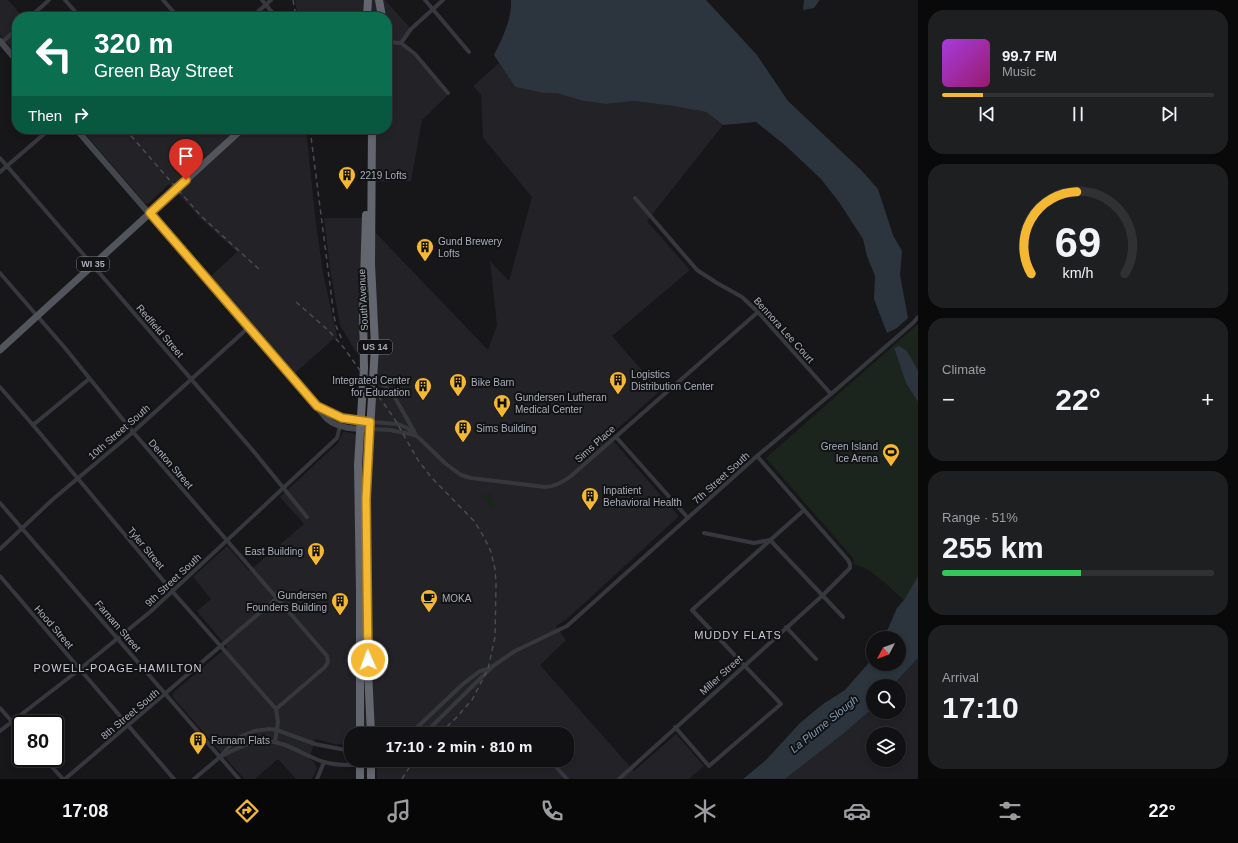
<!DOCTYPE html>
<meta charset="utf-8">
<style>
:root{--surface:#111113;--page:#1e1f21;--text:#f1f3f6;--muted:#9c9da0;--line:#303133;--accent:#f5b832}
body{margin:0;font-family:Helvetica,sans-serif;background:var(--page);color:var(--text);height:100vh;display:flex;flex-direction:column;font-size:15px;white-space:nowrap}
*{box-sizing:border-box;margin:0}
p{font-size:13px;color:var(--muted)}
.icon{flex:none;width:22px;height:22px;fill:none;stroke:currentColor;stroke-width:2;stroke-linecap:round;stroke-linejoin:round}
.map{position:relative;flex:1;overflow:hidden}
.sheet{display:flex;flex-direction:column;gap:10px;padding:10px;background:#09090a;width:320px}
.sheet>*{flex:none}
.top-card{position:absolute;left:12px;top:12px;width:380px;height:122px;border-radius:16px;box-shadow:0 2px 6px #0003,0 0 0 1px var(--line);background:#0b6e4f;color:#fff;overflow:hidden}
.needle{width:26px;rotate:229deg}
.buttons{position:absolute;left:866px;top:631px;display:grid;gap:8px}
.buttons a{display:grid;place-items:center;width:40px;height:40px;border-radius:50%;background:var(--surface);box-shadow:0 2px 6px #0003,0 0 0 1px var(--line);font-size:20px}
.speed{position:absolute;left:12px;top:715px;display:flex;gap:8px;font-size:20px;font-weight:700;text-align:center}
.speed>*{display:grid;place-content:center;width:52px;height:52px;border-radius:50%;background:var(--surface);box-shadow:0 2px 6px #0003,0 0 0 1px var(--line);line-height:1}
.speed .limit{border:2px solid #111;border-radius:6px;background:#fff;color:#111}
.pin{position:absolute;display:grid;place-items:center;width:34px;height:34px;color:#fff;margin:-41px -17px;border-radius:50% 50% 50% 0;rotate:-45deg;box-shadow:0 0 4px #0007}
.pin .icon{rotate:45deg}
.me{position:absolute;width:44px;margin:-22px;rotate:358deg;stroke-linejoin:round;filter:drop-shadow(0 0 3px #0008)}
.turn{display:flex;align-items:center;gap:14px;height:84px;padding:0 16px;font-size:18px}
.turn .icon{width:52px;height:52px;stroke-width:2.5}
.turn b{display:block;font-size:28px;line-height:34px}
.then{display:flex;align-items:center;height:38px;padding:0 16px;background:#0003;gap:8px;font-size:15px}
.big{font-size:30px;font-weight:800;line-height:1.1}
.sheet .widget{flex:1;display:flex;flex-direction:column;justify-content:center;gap:6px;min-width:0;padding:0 14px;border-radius:16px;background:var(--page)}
.sheet .dial{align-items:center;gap:0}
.dial svg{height:104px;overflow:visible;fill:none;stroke:var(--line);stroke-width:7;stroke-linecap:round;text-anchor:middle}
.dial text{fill:var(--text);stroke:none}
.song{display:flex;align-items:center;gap:12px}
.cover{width:48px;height:48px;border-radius:6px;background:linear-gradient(135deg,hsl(280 70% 55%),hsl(320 70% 35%))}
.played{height:4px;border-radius:2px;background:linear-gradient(90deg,var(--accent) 15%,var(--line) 15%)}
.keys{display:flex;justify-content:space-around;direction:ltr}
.heat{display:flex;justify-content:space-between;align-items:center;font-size:22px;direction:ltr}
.charge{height:6px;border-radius:3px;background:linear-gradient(90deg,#34c759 51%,var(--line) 0)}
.trip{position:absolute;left:344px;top:727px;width:230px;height:40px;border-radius:16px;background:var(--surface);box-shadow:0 2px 6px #0003,0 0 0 1px var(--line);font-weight:800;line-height:40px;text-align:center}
.dock{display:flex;height:64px;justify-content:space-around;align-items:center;background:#070708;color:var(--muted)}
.dock .icon{width:28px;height:28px}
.dock .current{color:var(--accent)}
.dock b{font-size:18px;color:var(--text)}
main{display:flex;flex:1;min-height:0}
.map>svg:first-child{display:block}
</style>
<main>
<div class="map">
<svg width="918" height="779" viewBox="0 0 918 779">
<rect width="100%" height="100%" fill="#171719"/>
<g fill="#232226" fill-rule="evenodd">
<polygon points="0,0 8,0 23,17 17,17 17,54 0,35"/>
<polygon points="295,0 385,0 411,29 401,43 450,93 422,120 411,181 376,182 376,129 387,129 387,17 355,17 355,16 354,17 298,17"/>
<polygon points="499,63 515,87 543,93 556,93 584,101 606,104 634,101 673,106 706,112 723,125 647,221 690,270 612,336 660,391 609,436 677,514 678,517 567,619 556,626 566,640 540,665 634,771 676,734 704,766 689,779 377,779 376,760 567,760 567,734 351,734 351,745 334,744 316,739 309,759 314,762 317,768 312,779 296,779 278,759 255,779 244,779 172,696 174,692 227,647 197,611 211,599 193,577 227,546 249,571 304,524 280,497 338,443 343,432 346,432 373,437 373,230 488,350 497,325 490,261 509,281 532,197 483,138 481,95 473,86"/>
<polygon points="81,129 120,129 123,132 126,129 132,129 134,131 136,129 306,129 316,224 323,273 337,336 295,373 211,276 237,252 201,219 169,184 150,202 148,204 145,203"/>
<polygon points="324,218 362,218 360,325 357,354 340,325 331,275"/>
<path d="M918,658V779H785L843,734L873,708V712H899V686H892ZM873,734H899V760H873Z"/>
</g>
<g fill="#1c241e">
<path d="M918,324V370L907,351L894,349L906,383L918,402V576L904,600C892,590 870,566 855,565L853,558L766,458Z"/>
<polygon points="488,492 492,495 492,500 496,506 491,509 484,498 481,498 484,493 486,495 488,495"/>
</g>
<g fill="#2c353d">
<path d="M511,0H706L757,55L788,101L861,170L878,189L893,235L902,251L900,275L908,318L897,328L887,333L874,299L875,276L867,256L863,239L839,202L821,179L786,146L756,122L723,125L706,112L673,106L634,101L606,104L584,101L556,93H543L515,87L494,55C502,39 512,19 511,0Z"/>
<polygon points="804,0 819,0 819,1 814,8 803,10"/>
<polygon points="899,346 907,351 918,370 918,402 906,383 894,348"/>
<polygon points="918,576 918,658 892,686 873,686 873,708 843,734 785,779 743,779 766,760 800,723 823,704 845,690 873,658 873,664 899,664 899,638 884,638 897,608 904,600"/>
</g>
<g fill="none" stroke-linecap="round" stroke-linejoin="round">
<g stroke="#37383e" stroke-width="4">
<polyline points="65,0 80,17"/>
<polyline points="163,0 178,17"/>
<polyline points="262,0 276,17"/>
<polyline points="425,0 469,52"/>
<polyline points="30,17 49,0"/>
<polyline points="252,17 271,0"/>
<polyline points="387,42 401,43 415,54 448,93"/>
<polyline points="401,43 411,29 443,0"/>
<polyline points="0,44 17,29"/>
<polyline points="0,158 255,453 307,517"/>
<polyline points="0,172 50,129"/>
<polyline points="635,198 697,270 717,283 742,297 758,312 831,394"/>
<polyline points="0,273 65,348 133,432 327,656 328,662 325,667 276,709"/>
<polyline points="374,375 394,396 415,433"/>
<polyline points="0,387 33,425 172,591 276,709 278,722 275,742"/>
<path d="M371,422L398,424L407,428L419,438L446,464L461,475L471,478L545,487C555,487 563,482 571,476L758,312"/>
<polyline points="33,425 89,379"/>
<polyline points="370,429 390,430 415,435"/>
<polyline points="616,437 688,518"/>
<polyline points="0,503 239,779"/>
<polyline points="704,533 754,543 770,540 843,617"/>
<polyline points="0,549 52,500 133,432 249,327"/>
<polyline points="0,576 174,779"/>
<polyline points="786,627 816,659"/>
<polyline points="0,708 21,732"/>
<polyline points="675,727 709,766 781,704 692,610 804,510"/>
<polyline points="0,731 80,669 150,612 337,438 340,426"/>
<polyline points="410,734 463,684 480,671 488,669"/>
<polyline points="424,734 493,666 515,651 567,626 757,456 831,394 913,323 918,317"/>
<path d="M220,757C235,749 249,741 266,741C288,742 304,756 324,762C339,767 376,765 391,760"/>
<polyline points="44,758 63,779"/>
<polyline points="550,760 567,779"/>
<polyline points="65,779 277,598"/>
<polyline points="194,779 220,757 234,741 244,735 254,731 269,729 277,730 315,744 351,751"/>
<polyline points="317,779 324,762"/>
<polyline points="619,779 823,595 850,568 850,564 848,560 757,456"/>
</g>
<g stroke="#45474e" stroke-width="6">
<polyline points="0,41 17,61"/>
<path d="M76,129L327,419C339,429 355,429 370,429"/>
<polyline points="319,407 342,418 370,422"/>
</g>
<polyline stroke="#53555d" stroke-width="7" points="0,350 242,129"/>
<g stroke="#63666f" stroke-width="8">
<polyline points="379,0 382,17"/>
<polyline points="367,17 368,0"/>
<polyline points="387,34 387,39"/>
<polyline points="360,734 360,592 358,465 364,368 363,313 366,215"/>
<polyline points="371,734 367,649 366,499 375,346 371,264 372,129"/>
<polyline points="371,760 371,779"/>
<polyline points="360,779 360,760"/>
</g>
<g stroke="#4a4c53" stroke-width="1.5" stroke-dasharray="5 4" stroke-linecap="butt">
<polyline points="293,0 296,17"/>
<polyline points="125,129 201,216 261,271"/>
<polyline points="310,129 334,316 336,326 343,342"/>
<polyline points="296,302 328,330 344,348 394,418 418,460 431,477 474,521 484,537 491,552 495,569 496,584 495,637 488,669 472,700 456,718 439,734"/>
<polyline points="402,779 414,760"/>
</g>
</g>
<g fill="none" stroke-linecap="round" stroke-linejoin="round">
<defs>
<polyline id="route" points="186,180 150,213 317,406 342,418 370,422 366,499 368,660"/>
</defs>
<use href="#route" stroke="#9f7820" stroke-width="10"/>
<use href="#route" stroke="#f5b832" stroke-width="7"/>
</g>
<defs>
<symbol id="building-pin" viewBox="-11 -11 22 30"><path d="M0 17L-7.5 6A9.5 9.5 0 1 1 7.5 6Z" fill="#f5b832" stroke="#121214"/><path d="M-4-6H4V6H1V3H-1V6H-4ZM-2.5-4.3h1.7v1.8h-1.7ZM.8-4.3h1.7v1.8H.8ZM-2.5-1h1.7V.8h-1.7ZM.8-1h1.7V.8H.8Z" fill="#111"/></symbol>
<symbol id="hospital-pin" viewBox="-11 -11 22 30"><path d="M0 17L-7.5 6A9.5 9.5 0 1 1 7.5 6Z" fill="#f5b832" stroke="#121214"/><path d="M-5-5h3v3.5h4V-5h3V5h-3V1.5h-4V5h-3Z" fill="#111"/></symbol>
<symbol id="stadium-pin" viewBox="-11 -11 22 30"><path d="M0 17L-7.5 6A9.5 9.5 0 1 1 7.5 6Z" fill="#f5b832" stroke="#121214"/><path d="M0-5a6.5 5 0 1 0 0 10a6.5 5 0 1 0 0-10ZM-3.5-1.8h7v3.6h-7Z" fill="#111"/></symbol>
<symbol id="cafe-pin" viewBox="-11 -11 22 30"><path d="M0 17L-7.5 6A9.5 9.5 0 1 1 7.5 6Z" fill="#f5b832" stroke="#121214"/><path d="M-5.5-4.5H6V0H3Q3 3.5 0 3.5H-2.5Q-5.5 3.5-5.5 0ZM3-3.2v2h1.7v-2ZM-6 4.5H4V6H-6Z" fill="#111"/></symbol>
</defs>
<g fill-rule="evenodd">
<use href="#building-pin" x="337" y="165" width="20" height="27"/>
<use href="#building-pin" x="415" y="237" width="20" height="27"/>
<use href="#building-pin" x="608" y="370" width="20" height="27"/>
<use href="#building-pin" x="448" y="372" width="20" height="27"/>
<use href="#building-pin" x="413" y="376" width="20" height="27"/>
<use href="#hospital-pin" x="492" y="393" width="20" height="27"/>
<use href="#building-pin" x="453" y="418" width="20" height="27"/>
<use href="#stadium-pin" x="881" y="442" width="20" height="27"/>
<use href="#building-pin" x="580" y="486" width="20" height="27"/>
<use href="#building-pin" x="306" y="541" width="20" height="27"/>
<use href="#cafe-pin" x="419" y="588" width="20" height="27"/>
<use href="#building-pin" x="330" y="591" width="20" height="27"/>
<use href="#building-pin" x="188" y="730" width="20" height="27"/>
</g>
<g text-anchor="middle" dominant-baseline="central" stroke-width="4" stroke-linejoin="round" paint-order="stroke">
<g fill="#121214" stroke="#7b7e88" stroke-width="1">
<rect x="77" y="257" width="32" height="14" rx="3"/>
<rect x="358" y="340" width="34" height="14" rx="3"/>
</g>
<g font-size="9" font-weight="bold" fill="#a8adb9">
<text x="93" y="264">WI 35</text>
<text x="375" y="347">US 14</text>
</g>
<g font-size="10" fill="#a8adb9" stroke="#121214" text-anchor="start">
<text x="360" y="175">2219 Lofts</text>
<text x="438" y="241">Gund Brewery<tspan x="438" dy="12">Lofts</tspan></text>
<text x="631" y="374">Logistics<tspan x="631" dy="12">Distribution Center</tspan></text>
<text x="410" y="380" text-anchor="end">Integrated Center<tspan x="410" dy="12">for Education</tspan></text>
<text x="471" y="382">Bike Barn</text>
<text x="515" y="397">Gundersen Lutheran<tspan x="515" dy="12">Medical Center</tspan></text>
<text x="476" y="428">Sims Building</text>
<text x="878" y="446" text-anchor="end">Green Island<tspan x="878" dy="12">Ice Arena</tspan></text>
<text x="603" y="490">Inpatient<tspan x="603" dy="12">Behavioral Health</tspan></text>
<text x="303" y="551" text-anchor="end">East Building</text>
<text x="327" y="595" text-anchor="end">Gundersen<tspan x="327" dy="12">Founders Building</tspan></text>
<text x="442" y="598">MOKA</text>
<text x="211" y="740">Farnam Flats</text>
</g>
<g font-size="10" fill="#a8adb9" stroke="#121214">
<text transform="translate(363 300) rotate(-93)">South Avenue</text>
<text transform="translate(784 330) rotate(48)">Bennora Lee Court</text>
<text transform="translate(160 331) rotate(49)">Redfield Street</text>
<text transform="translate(119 432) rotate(-41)">10th Street South</text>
<text transform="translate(595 444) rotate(-42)">Sims Place</text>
<text transform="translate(171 464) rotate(49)">Denton Street</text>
<text transform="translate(721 478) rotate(-42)">7th Street South</text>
<text transform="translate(146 548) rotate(50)">Tyler Street</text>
<text transform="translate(173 580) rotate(-43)">9th Street South</text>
<text transform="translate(118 626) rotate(49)">Farnam Street</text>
<text transform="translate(54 627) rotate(49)">Hood Street</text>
<text transform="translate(721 675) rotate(-42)">Miller Street</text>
<text transform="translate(130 714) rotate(-40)">8th Street South</text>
</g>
<g font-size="11" letter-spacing="1" fill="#c9ccd5" stroke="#121214">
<text x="738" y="635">MUDDY FLATS</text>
<text x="118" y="668">POWELL-POAGE-HAMILTON</text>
</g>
<g font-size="11" font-style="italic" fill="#7f9ab4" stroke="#121214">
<text transform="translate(824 724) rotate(-39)">La Plume Slough</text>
</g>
</g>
</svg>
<div class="buttons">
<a><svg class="needle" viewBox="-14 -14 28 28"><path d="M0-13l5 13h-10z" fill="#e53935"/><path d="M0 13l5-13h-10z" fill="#9c9da0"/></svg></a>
<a><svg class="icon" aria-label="search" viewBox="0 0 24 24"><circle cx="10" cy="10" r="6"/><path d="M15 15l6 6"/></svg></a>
<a><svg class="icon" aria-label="layers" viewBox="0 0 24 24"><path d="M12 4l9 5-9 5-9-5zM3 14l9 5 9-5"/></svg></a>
</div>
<div class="speed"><div class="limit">80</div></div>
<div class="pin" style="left:186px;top:180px;background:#d93025"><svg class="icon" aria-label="arrive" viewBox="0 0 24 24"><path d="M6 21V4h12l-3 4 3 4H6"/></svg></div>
<svg class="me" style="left:368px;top:660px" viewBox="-20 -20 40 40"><circle r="17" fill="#f5b832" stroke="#fff" stroke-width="3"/><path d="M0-11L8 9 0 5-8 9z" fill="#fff"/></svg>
<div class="trip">17:10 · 2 min · 810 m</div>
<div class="top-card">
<div class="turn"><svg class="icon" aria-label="left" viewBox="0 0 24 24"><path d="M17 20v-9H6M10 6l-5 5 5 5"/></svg><div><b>320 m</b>Green Bay Street</div></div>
<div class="then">Then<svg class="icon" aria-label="right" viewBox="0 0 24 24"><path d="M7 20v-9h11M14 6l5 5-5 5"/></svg></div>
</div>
</div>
<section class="sheet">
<div class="widget">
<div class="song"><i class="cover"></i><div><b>99.7 FM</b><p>Music</p></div></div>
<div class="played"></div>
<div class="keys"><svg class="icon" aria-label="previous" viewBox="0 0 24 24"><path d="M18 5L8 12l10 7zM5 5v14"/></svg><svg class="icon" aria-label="pause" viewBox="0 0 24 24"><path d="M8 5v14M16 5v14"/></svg><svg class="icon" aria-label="next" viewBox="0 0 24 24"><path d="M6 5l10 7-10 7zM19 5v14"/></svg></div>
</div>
<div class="widget dial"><svg viewBox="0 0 100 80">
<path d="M14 69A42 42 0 1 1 86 69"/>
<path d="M14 69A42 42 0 0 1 49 6" stroke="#f5b832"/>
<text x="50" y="56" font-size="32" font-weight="700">69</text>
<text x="50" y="72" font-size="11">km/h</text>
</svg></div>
<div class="widget"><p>Climate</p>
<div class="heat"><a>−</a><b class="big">22°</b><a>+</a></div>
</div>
<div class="widget"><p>Range · 51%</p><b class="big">255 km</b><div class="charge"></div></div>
<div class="widget"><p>Arrival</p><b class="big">17:10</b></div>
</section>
</main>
<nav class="dock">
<b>17:08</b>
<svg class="icon current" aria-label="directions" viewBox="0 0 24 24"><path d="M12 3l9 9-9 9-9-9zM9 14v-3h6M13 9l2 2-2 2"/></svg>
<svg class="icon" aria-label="music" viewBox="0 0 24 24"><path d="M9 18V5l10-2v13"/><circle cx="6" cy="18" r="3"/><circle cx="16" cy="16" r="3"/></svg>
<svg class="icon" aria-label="phone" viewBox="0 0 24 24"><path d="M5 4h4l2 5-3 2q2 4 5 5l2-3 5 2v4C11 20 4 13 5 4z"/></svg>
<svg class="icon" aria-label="climate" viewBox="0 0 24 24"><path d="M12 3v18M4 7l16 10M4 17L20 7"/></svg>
<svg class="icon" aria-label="car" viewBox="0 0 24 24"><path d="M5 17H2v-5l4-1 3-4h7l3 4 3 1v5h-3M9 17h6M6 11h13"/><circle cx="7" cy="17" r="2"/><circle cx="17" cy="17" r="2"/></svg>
<svg class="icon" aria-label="filters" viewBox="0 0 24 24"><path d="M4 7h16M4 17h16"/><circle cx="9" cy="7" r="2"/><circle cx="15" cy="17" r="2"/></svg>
<b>22°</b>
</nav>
